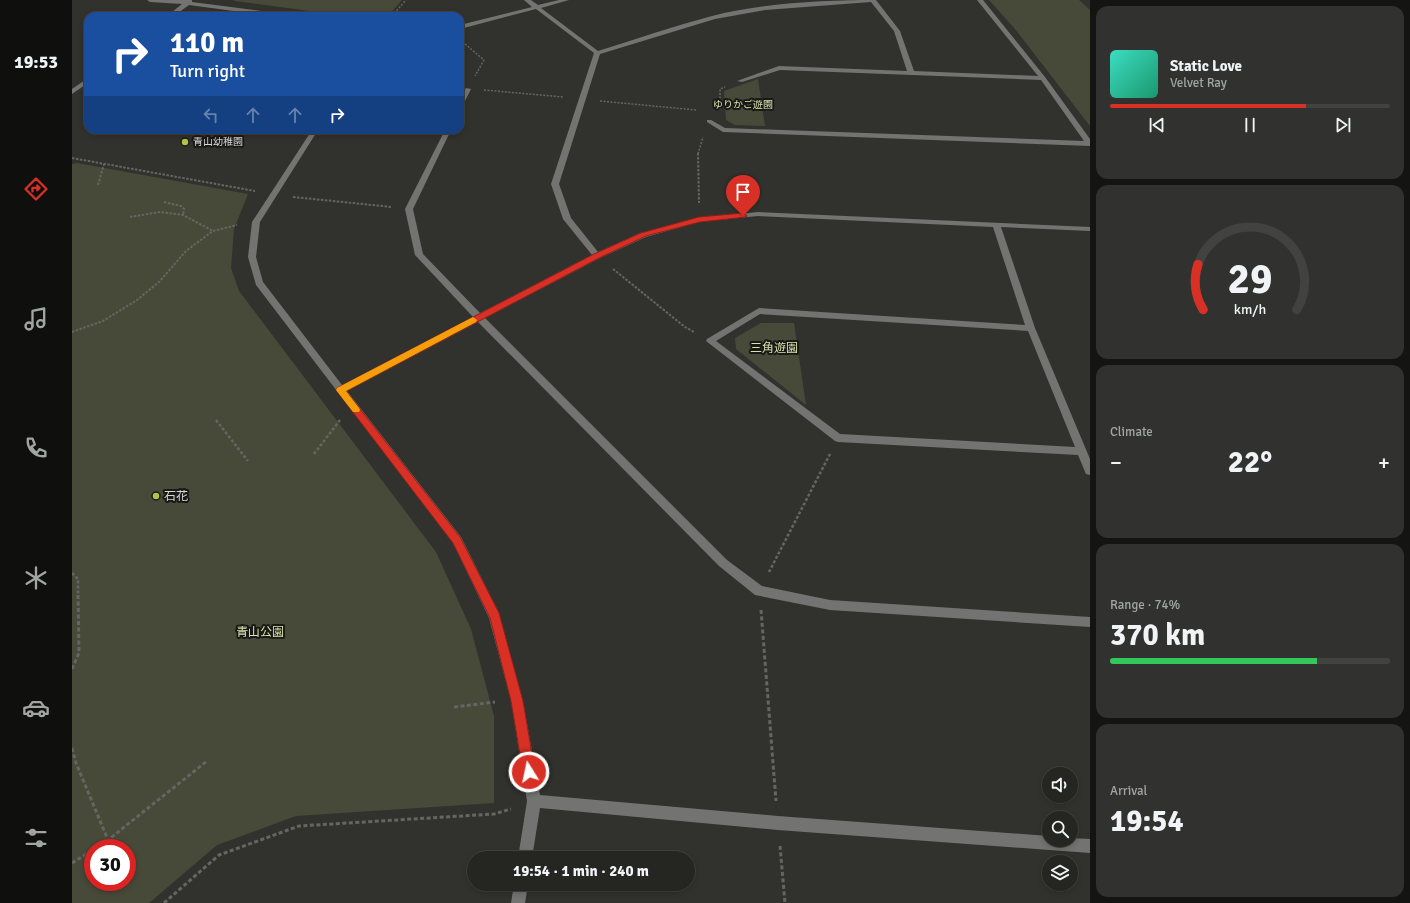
<!DOCTYPE html>
<meta charset="utf-8">
<style>
:root{--surface:#252622;--page:#31322f;--text:#f1f3f6;--muted:#a3a5a5;--line:#424340;--accent:#d93025}
body{margin:0;font-family:Signika,"Noto Sans JP",sans-serif;background:var(--page);color:var(--text);height:100vh;display:flex;flex-direction:column;font-size:15px;white-space:nowrap}
*{box-sizing:border-box;margin:0}
p{font-size:13px;color:var(--muted)}
.icon{flex:none;width:22px;height:22px;fill:none;stroke:currentColor;stroke-width:2;stroke-linecap:round;stroke-linejoin:round}
.map{position:relative;flex:1;overflow:hidden}
.panel{display:flex;flex-direction:column;gap:6px;padding:6px;background:#141513;width:320px}
.panel>*{flex:none}
.banner{position:absolute;left:12px;top:12px;width:380px;height:122px;border-radius:12px;box-shadow:0 2px 6px #0003,0 0 0 1px var(--line);background:#1a4fa0;color:#fff;overflow:hidden}
.tools{position:absolute;left:970px;top:767px;display:grid;gap:8px}
.tools a{display:grid;place-items:center;width:36px;height:36px;border-radius:50%;background:var(--surface);box-shadow:0 2px 6px #0003,0 0 0 1px var(--line);font-size:20px}
.speed{position:absolute;left:12px;top:839px;display:flex;gap:8px;font-size:20px;font-weight:700;text-align:center}
.speed>*{display:grid;place-content:center;width:52px;height:52px;border-radius:50%;background:var(--surface);box-shadow:0 2px 6px #0003,0 0 0 1px var(--line);line-height:1}
.speed .limit{border:6px solid #d22;background:#fff;color:#111}
.pin{position:absolute;display:grid;place-items:center;width:34px;height:34px;color:#fff;margin:-41px -17px;border-radius:50% 50% 50% 0;rotate:-45deg;box-shadow:0 0 4px #0007}
.pin .icon{rotate:45deg}
.me{position:absolute;width:44px;margin:-22px;rotate:350deg;stroke-linejoin:round;filter:drop-shadow(0 0 3px #0008)}
.turn{display:flex;align-items:center;gap:14px;height:84px;padding:0 20px;font-size:18px}
.turn .icon{width:52px;height:52px;stroke-width:2.5}
.turn b{display:block;font-size:28px;line-height:34px}
.lanes{display:flex;align-items:center;height:38px;padding:0 20px;background:#0003;justify-content:center;gap:20px;direction:ltr}
.lanes .off{opacity:.35}
.big{font-size:30px;font-weight:700;line-height:1.1}
.panel .widget{flex:1;display:flex;flex-direction:column;justify-content:center;gap:6px;min-width:0;padding:0 14px;border-radius:12px;background:var(--page)}
.panel .dial{align-items:center;gap:0}
.dial svg{height:104px;overflow:visible;fill:none;stroke:var(--line);stroke-width:7;stroke-linecap:round;text-anchor:middle}
.dial text{fill:var(--text);stroke:none}
.song{display:flex;align-items:center;gap:12px}
.cover{width:48px;height:48px;border-radius:6px;background:linear-gradient(135deg,hsl(170 70% 55%),hsl(160 70% 35%))}
.played{height:4px;border-radius:2px;background:linear-gradient(90deg,var(--accent) 70%,var(--line) 70%)}
.keys{display:flex;justify-content:space-around;direction:ltr}
.heat{display:flex;justify-content:space-between;align-items:center;font-size:22px;direction:ltr}
.charge{height:6px;border-radius:3px;background:linear-gradient(90deg,#34c759 74%,var(--line) 0)}
.trip{position:absolute;left:395px;top:851px;width:228px;height:40px;border-radius:20px;background:var(--surface);box-shadow:0 2px 6px #0003,0 0 0 1px var(--line);font-weight:700;line-height:40px;text-align:center}
main{display:flex;flex:1;min-height:0}
.dock{display:flex;flex-direction:column;width:72px;justify-content:space-around;align-items:center;background:#0f0f0e;color:var(--muted)}
.dock .icon{width:28px;height:28px}
.dock .current{color:var(--accent)}
.dock b{font-size:18px;color:var(--text)}
.map>svg:first-child{display:block}
</style>
<main>
<nav class="dock">
<b>19:53</b>
<svg class="icon current" aria-label="directions" viewBox="0 0 24 24"><path d="M12 3l9 9-9 9-9-9zM9 14v-3h6M13 9l2 2-2 2"/></svg>
<svg class="icon" aria-label="music" viewBox="0 0 24 24"><path d="M9 18V5l10-2v13"/><circle cx="6" cy="18" r="3"/><circle cx="16" cy="16" r="3"/></svg>
<svg class="icon" aria-label="phone" viewBox="0 0 24 24"><path d="M5 4h4l2 5-3 2q2 4 5 5l2-3 5 2v4C11 20 4 13 5 4z"/></svg>
<svg class="icon" aria-label="climate" viewBox="0 0 24 24"><path d="M12 3v18M4 7l16 10M4 17L20 7"/></svg>
<svg class="icon" aria-label="car" viewBox="0 0 24 24"><path d="M5 17H2v-5l4-1 3-4h7l3 4 3 1v5h-3M9 17h6M6 11h13"/><circle cx="7" cy="17" r="2"/><circle cx="17" cy="17" r="2"/></svg>
<svg class="icon" aria-label="filters" viewBox="0 0 24 24"><path d="M4 7h16M4 17h16"/><circle cx="9" cy="7" r="2"/><circle cx="15" cy="17" r="2"/></svg>
</nav>
<div class="map">
<svg width="1018" height="903" viewBox="0 0 1018 903">
<rect width="100%" height="100%" fill="#31322d"/>
<g fill="#474a38" fill-rule="evenodd">
<polygon points="162,0 330,0 316,16 275,16 163,1"/>
<polygon points="917,0 1007,0 1018,10 1018,126 943,29"/>
<polygon points="686,79 693,126 663,125 654,120 652,91"/>
<path d="M5,163L176,194L162,229L159,268L167,291L364,552L399,629L422,716V803L224,816L145,845L77,903H0V164ZM21,848H55V882H21Z"/>
<polygon points="689,323 722,323 734,405 664,349 663,338"/>
</g>
<g fill="none" stroke-linecap="round" stroke-linejoin="round">
<g stroke="#656662" stroke-width="1.5" stroke-dasharray="2 1.5" stroke-linecap="butt">
<polyline points="320,16 334,0"/>
<polyline points="393,44 412,60 403,76"/>
<polyline points="412,90 491,97"/>
<polyline points="528,101 624,110"/>
<polyline points="648,109 648,89 653,87"/>
<polyline points="626,154 631,137"/>
</g>
<g stroke="#656662" stroke-width="2" stroke-dasharray="2.5 1.5" stroke-linecap="butt">
<polyline points="626,153 627,203"/>
<polyline points="0,158 183,191"/>
<polyline points="26,185 32,164"/>
<polyline points="221,197 320,207"/>
<polyline points="92,202 109,206 112,209 111,215"/>
<polyline points="58,217 88,212 111,215 141,231"/>
<polyline points="541,269 613,327 622,332"/>
<polyline points="0,332 31,321 65,300 87,282 114,251 141,231 165,225"/>
</g>
<g stroke="#656662" stroke-width="2.5" stroke-dasharray="3 2" stroke-linecap="butt">
<polyline points="144,420 176,461"/>
<polyline points="242,454 268,420"/>
<polyline points="697,572 758,454"/>
<polyline points="0,573 6,579 6,594"/>
</g>
<g stroke="#656662" stroke-width="3" stroke-dasharray="4 2.5" stroke-linecap="butt">
<polyline points="689,610 704,801"/>
<polyline points="0,669 7,653 6,593"/>
<polyline points="382,707 423,702"/>
<polyline points="0,748 4,763 36,840"/>
<polyline points="708,846 713,903"/>
<polyline points="23,848 36,840 135,761"/>
<polyline points="0,863 21,850"/>
<polyline points="92,903 147,855 227,826 422,814 439,809"/>
</g>
<g fill="#737371" fill-rule="evenodd">
<polygon points="75,0 120,0 120,2 212,14 215,16 199,16 117,5 102,16 95,16 110,4 78,2"/>
<path d="M452,0H459L466,5L487,0H497L469,8L526,51C564,39 602,26 640,16C688,3 754,0 804,0L828,31L842,71L966,76L905,0H911L973,77L1018,139V146L651,132L635,122V120H639L653,128L1012,141L969,80L708,70L670,82L665,81L707,66L835,71L822,31L799,2L693,10L643,19L528,54L487,184L499,218L526,252L568,233L627,218L686,212L1018,227V231L929,227L963,328L1018,459V475L1014,474L1006,455L766,442L763,441L634,341L635,339L687,308L953,325L921,227L686,216L627,222L574,237L528,258L413,318L655,560L690,586L758,600L1018,617V627L758,610L683,595L647,566L406,322L275,391L389,537L427,613L451,701L468,795L706,816L977,836V840H999V838L1018,839V853L706,830L468,808L460,858H446L455,801L439,701L417,618L381,543L184,285L176,257L180,222L240,130H246L188,222L184,257L191,282L270,385L401,317L343,255L333,209L373,130H379L341,209L351,254L408,313L520,255L491,219L479,184L522,53L464,9L388,29V25L460,7ZM688,314L956,331L1003,447L768,434L644,341Z"/>
<polygon points="16,78 16,83 0,94 0,89"/>
<polygon points="394,88 399,89 391,105 388,107 388,98"/>
<polygon points="442,884 456,884 453,903 439,903"/>
</g>
</g>
<polygon fill="#d93025" stroke="#8d1f18" points="671,213 675,216 674,217 628,222 574,236 527,258 274,391 388,537 427,613 451,701 463,772 461,776 457,778 453,776 451,772 439,701 418,618 381,543 264,390 265,388 522,254 569,233 627,217"/>
<polygon fill="#f59e0b" points="401,317 405,320 404,322 274,391 287,408 288,410 287,412 281,412 264,390 265,388"/>
<g fill="#b5c24a" stroke="#191917" stroke-width="1.5">
<circle cx="113" cy="142" r="4"/>
<circle cx="84" cy="496" r="4"/>
</g>
<g text-anchor="middle" dominant-baseline="central" stroke-width="4" stroke-linejoin="round" paint-order="stroke">
<g font-size="10" fill="#dae2ac" stroke="#191917">
<text x="671" y="105">ゆりかご遊園</text>
</g>
<g font-size="10" fill="#d8d8d5" stroke="#191917" text-anchor="start">
<text x="121" y="142">青山幼稚園</text>
</g>
<g font-size="12" fill="#dae2ac" stroke="#191917">
<text x="702" y="348">三角遊園</text>
<text x="188" y="632">青山公園</text>
</g>
<g font-size="12" fill="#d8d8d5" stroke="#191917" text-anchor="start">
<text x="92" y="496">石花</text>
</g>
</g>
</svg>
<div class="tools">
<a><svg class="icon" aria-label="sound" viewBox="0 0 24 24"><path d="M4 9h4l5-4v14l-5-4H4zM17 9q2 3 0 6"/></svg></a>
<a><svg class="icon" aria-label="search" viewBox="0 0 24 24"><circle cx="10" cy="10" r="6"/><path d="M15 15l6 6"/></svg></a>
<a><svg class="icon" aria-label="layers" viewBox="0 0 24 24"><path d="M12 4l9 5-9 5-9-5zM3 14l9 5 9-5"/></svg></a>
</div>
<div class="speed"><div class="limit">30</div></div>
<div class="pin" style="left:671px;top:216px;background:#d93025"><svg class="icon" aria-label="arrive" viewBox="0 0 24 24"><path d="M6 21V4h12l-3 4 3 4H6"/></svg></div>
<svg class="me" style="left:457px;top:772px" viewBox="-20 -20 40 40"><circle r="17" fill="#d93025" stroke="#fff" stroke-width="3"/><path d="M0-11L8 9 0 5-8 9z" fill="#fff"/></svg>
<div class="trip">19:54 · 1 min · 240 m</div>
<div class="banner">
<div class="turn"><svg class="icon" aria-label="right" viewBox="0 0 24 24"><path d="M7 20v-9h11M14 6l5 5-5 5"/></svg><div><b>110 m</b>Turn right</div></div>
<div class="lanes"><svg class="icon off" aria-label="left" viewBox="0 0 24 24"><path d="M17 20v-9H6M10 6l-5 5 5 5"/></svg><svg class="icon off" aria-label="ahead" viewBox="0 0 24 24"><path d="M12 20V5M6 11l6-6 6 6"/></svg><svg class="icon off" aria-label="ahead" viewBox="0 0 24 24"><path d="M12 20V5M6 11l6-6 6 6"/></svg><svg class="icon" aria-label="right" viewBox="0 0 24 24"><path d="M7 20v-9h11M14 6l5 5-5 5"/></svg></div>
</div>
</div>
<section class="panel">
<div class="widget">
<div class="song"><i class="cover"></i><div><b>Static Love</b><p>Velvet Ray</p></div></div>
<div class="played"></div>
<div class="keys"><svg class="icon" aria-label="previous" viewBox="0 0 24 24"><path d="M18 5L8 12l10 7zM5 5v14"/></svg><svg class="icon" aria-label="pause" viewBox="0 0 24 24"><path d="M8 5v14M16 5v14"/></svg><svg class="icon" aria-label="next" viewBox="0 0 24 24"><path d="M6 5l10 7-10 7zM19 5v14"/></svg></div>
</div>
<div class="widget dial"><svg viewBox="0 0 100 80">
<path d="M14 69A42 42 0 1 1 86 69"/>
<path d="M14 69A42 42 0 0 1 10 34" stroke="#d93025"/>
<text x="50" y="56" font-size="32" font-weight="700">29</text>
<text x="50" y="72" font-size="11">km/h</text>
</svg></div>
<div class="widget"><p>Climate</p>
<div class="heat"><a>−</a><b class="big">22°</b><a>+</a></div>
</div>
<div class="widget"><p>Range · 74%</p><b class="big">370 km</b><div class="charge"></div></div>
<div class="widget"><p>Arrival</p><b class="big">19:54</b></div>
</section>
</main>
